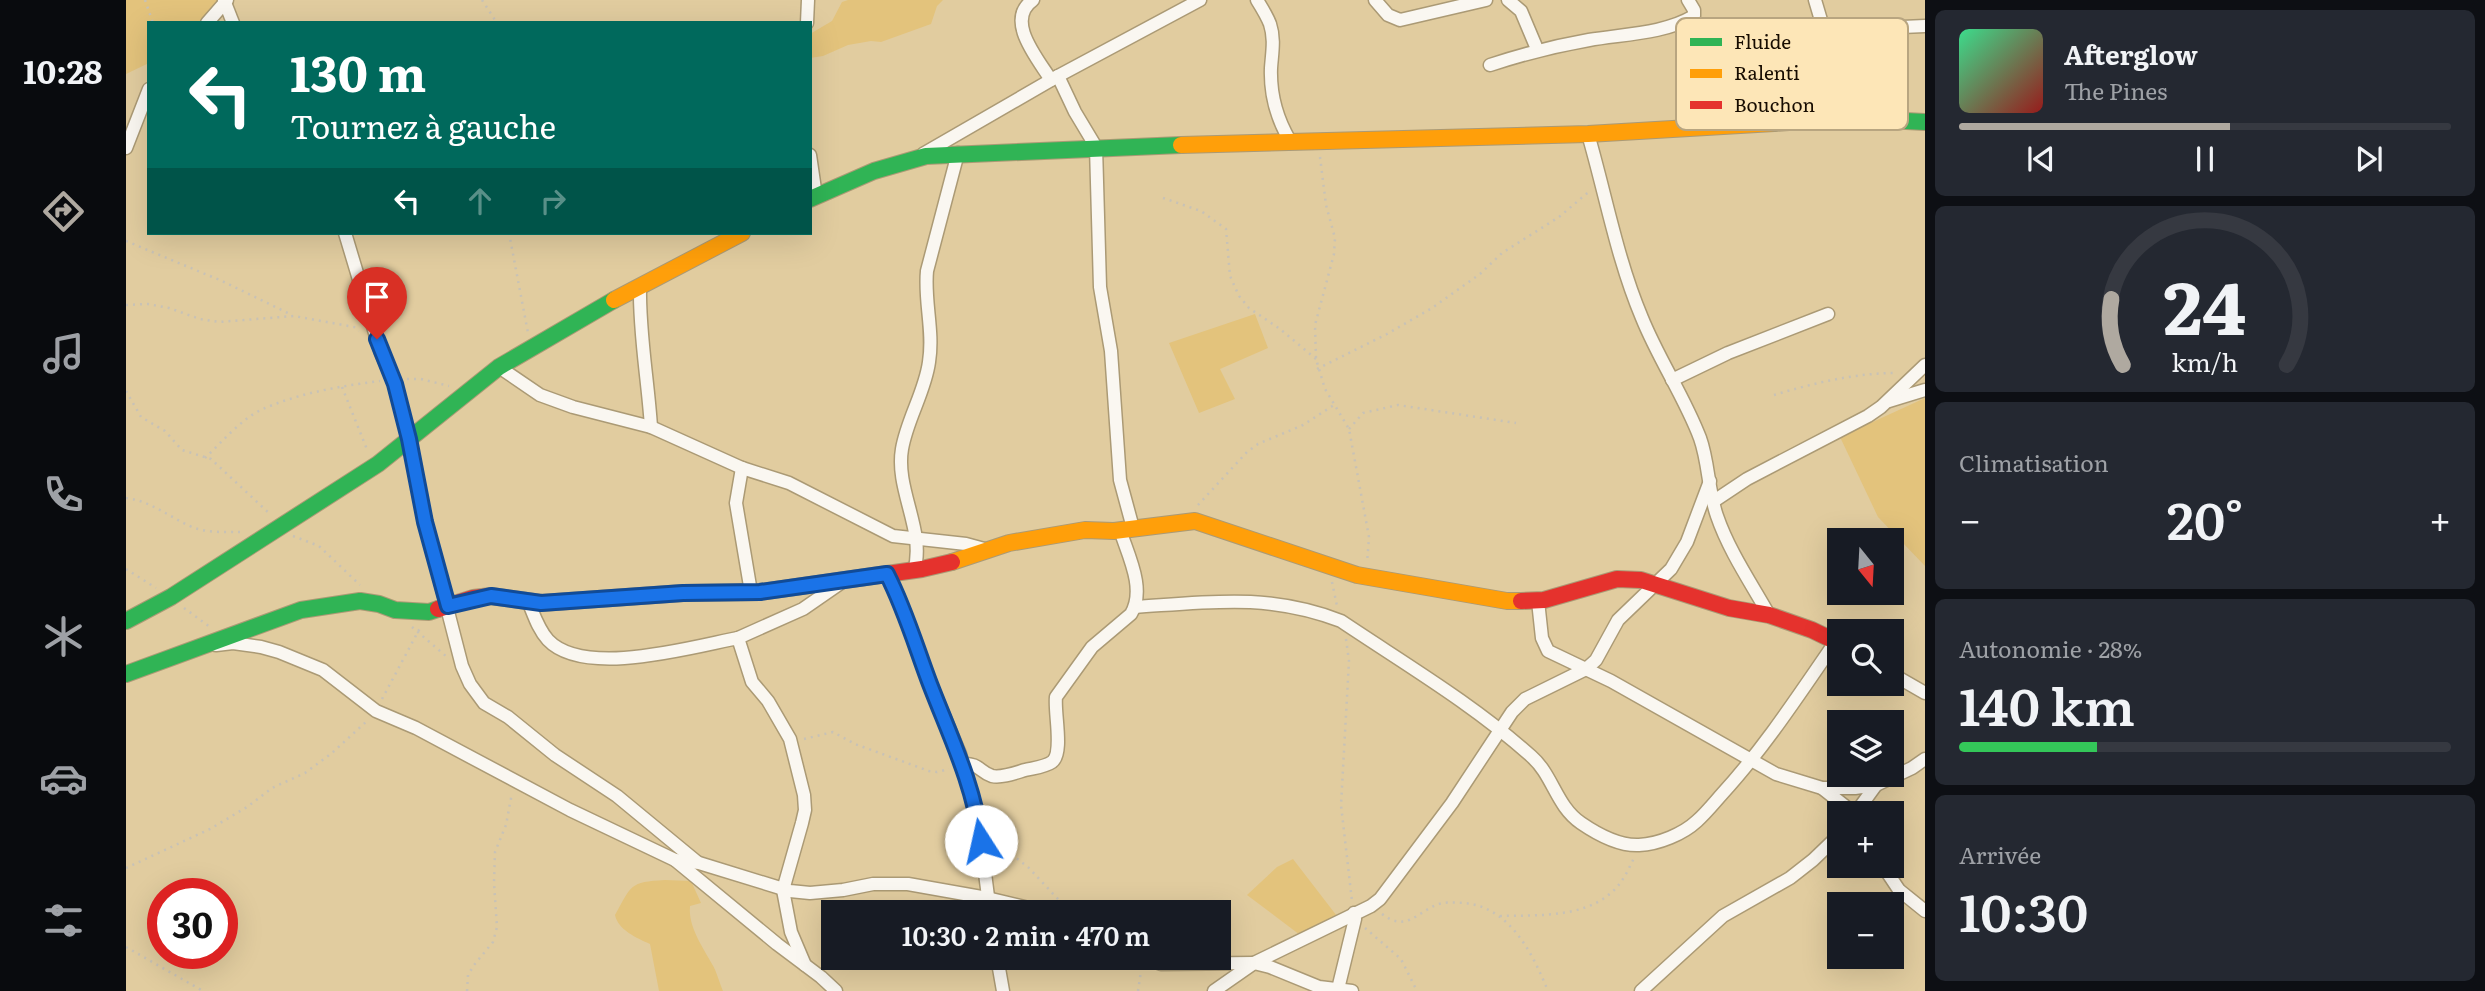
<!DOCTYPE html>
<html lang="fr">
<meta charset="utf-8">
<style>
:root{--surface:#171b24;--page:#242831;--text:#f1f3f6;--muted:#9ea1a6;--line:#363941;--accent:#afa9a0}
body{margin:0;font-family:Literata,serif;background:var(--page);color:var(--text);height:100vh;display:flex;flex-direction:column;font-size:26px;white-space:nowrap}
*{box-sizing:border-box;margin:0}
p{font-size:23px;color:var(--muted)}
.icon{flex:none;width:38px;height:38px;fill:none;stroke:currentColor;stroke-width:2;stroke-linecap:round;stroke-linejoin:round}
.map{position:relative;flex:1;overflow:hidden}
.details{display:flex;flex-direction:column;gap:10px;padding:10px;background:#0d0f14;width:560px}
.details>*{flex:none}
.banner{position:absolute;left:21px;top:21px;width:665px;height:214px;border-radius:0px;box-shadow:0 7px 28px #0002;background:#00695c;color:#fff;overflow:hidden}
.needle{width:46px;rotate:162deg}
.tools{position:absolute;left:1701px;top:528px;display:grid;gap:14px}
.tools a{display:grid;place-items:center;width:77px;height:77px;border-radius:0px;background:var(--surface);box-shadow:0 7px 28px #0002;font-size:35px}
.speed{position:absolute;left:21px;top:878px;display:flex;gap:14px;font-size:35px;font-weight:700;text-align:center}
.speed>*{display:grid;place-content:center;width:91px;height:91px;border-radius:50%;background:var(--surface);box-shadow:0 7px 28px #0002;line-height:1}
.speed .limit{border:10px solid #d22;background:#fff;color:#111}
.pin{position:absolute;display:grid;place-items:center;width:60px;height:60px;color:#fff;margin:-72px -30px;border-radius:50% 50% 50% 0;rotate:-45deg;box-shadow:0 0 7px #0007}
.pin .icon{rotate:45deg}
.me{position:absolute;width:77px;margin:-38px;rotate:350deg;stroke-linejoin:round;filter:drop-shadow(0 0 5px #0008)}
.turn{display:flex;align-items:center;gap:24px;height:147px;padding:0 28px;font-size:32px}
.turn .icon{width:91px;height:91px;stroke-width:2.5}
.turn b{display:block;font-size:49px;line-height:60px}
.lanes{display:flex;align-items:center;height:66px;padding:0 28px;background:#0003;justify-content:center;gap:35px;direction:ltr}
.lanes .off{opacity:.35}
.big{font-size:52px;font-weight:600;line-height:1.1}
.details .card{flex:1;display:flex;flex-direction:column;justify-content:center;gap:10px;min-width:0;padding:0 24px;border-radius:10px;background:var(--page)}
.details .dial{align-items:center;gap:0}
.dial svg{height:182px;overflow:visible;fill:none;stroke:var(--line);stroke-width:7;stroke-linecap:round;text-anchor:middle}
.dial text{fill:var(--text);stroke:none}
.song{display:flex;align-items:center;gap:21px}
.cover{width:84px;height:84px;border-radius:10px;background:linear-gradient(135deg,hsl(150 70% 55%),hsl(0 70% 35%))}
.played{height:7px;border-radius:4px;background:linear-gradient(90deg,var(--accent) 55%,var(--line) 55%)}
.keys{display:flex;justify-content:space-around;direction:ltr}
.heat{display:flex;justify-content:space-between;align-items:center;font-size:38px;direction:ltr}
.charge{height:10px;border-radius:5px;background:linear-gradient(90deg,#34c759 28%,var(--line) 0)}
.trip{position:absolute;left:695px;top:900px;width:410px;height:70px;border-radius:0px;background:var(--surface);box-shadow:0 7px 28px #0002;font-weight:600;line-height:70px;text-align:center}
main{display:flex;flex:1;min-height:0}
.tabs{display:flex;flex-direction:column;width:126px;justify-content:space-around;align-items:center;background:#090b0e;color:var(--muted)}
.tabs .icon{width:49px;height:49px}
.tabs .selected{color:var(--accent)}
.tabs b{font-size:32px;color:var(--text)}
.map>svg:first-child{display:block}
</style>
<main>
<nav class="tabs">
<b>10:28</b>
<svg class="icon selected" aria-label="directions" viewBox="0 0 24 24"><path d="M12 3l9 9-9 9-9-9zM9 14v-3h6M13 9l2 2-2 2"/></svg>
<svg class="icon" aria-label="music" viewBox="0 0 24 24"><path d="M9 18V5l10-2v13"/><circle cx="6" cy="18" r="3"/><circle cx="16" cy="16" r="3"/></svg>
<svg class="icon" aria-label="phone" viewBox="0 0 24 24"><path d="M5 4h4l2 5-3 2q2 4 5 5l2-3 5 2v4C11 20 4 13 5 4z"/></svg>
<svg class="icon" aria-label="climate" viewBox="0 0 24 24"><path d="M12 3v18M4 7l16 10M4 17L20 7"/></svg>
<svg class="icon" aria-label="car" viewBox="0 0 24 24"><path d="M5 17H2v-5l4-1 3-4h7l3 4 3 1v5h-3M9 17h6M6 11h13"/><circle cx="7" cy="17" r="2"/><circle cx="17" cy="17" r="2"/></svg>
<svg class="icon" aria-label="filters" viewBox="0 0 24 24"><path d="M4 7h16M4 17h16"/><circle cx="9" cy="7" r="2"/><circle cx="15" cy="17" r="2"/></svg>
</nav>
<div class="map">
<svg width="1799" height="991" viewBox="0 0 1799 991">
<rect width="100%" height="100%" fill="#e1cc9f"/>
<g fill="#e3c37c">
<polygon points="0,0 98,0 81,23 23,23 23,63 0,74"/>
<polygon points="722,0 817,0 811,6 805,24 755,42 745,41 722,45 697,56 684,58 684,34 706,21 716,2"/>
<polygon points="1129,314 1142,348 1094,369 1109,399 1073,413 1043,343"/>
<polygon points="1799,398 1799,566 1752,517 1714,437"/>
<polygon points="1167,859 1214,920 1178,938 1121,895 1151,867"/>
<path d="M539,880L565,881L575,903L564,906C562,927 577,947 586,964C591,972 593,982 597,991H533L524,944C511,938 492,930 489,915C506,885 503,882 539,880Z"/>
</g>
<g fill="none" stroke-linecap="round" stroke-linejoin="round">
<defs>
<g id="street">
<polyline points="98,0 107,23"/>
<path d="M907,0C878,20 912,59 925,80"/>
<path d="M1131,0C1136,8 1141,16 1144,24C1149,39 1146,53 1145,68C1144,94 1151,119 1164,141"/>
<polyline points="1249,0 1262,15 1274,20 1360,0"/>
<polyline points="1382,0 1395,11 1411,49"/>
<polyline points="1689,0 1724,118"/>
<polyline points="81,23 101,0"/>
<polyline points="681,23 682,0"/>
<polyline points="1594,35 1799,26"/>
<path d="M1364,65C1397,54 1429,46 1463,40C1497,34 1538,34 1568,16V10L1562,0"/>
<polyline points="932,76 949,112 970,147 974,287 985,351 994,480 1007,528"/>
<path d="M1462,134C1480,196 1491,259 1516,318C1533,360 1558,396 1574,438C1583,463 1582,491 1591,516C1603,551 1625,583 1643,615"/>
<polyline points="0,148 23,89"/>
<polyline points="797,154 932,76 1074,0"/>
<polyline points="684,155 690,196"/>
<polyline points="219,233 255,353 269,384 283,439 299,522 336,666 344,684 358,703 382,717 429,755 491,796 571,862"/>
<path d="M514,287C513,333 522,380 525,427"/>
<polyline points="373,367 414,395 447,407 525,427 616,468 663,483 767,536 840,544 862,550"/>
<polyline points="1546,380 1602,353 1702,314"/>
<polyline points="1763,401 1799,390"/>
<polyline points="616,468 610,503 625,592"/>
<polyline points="1588,501 1621,479 1742,416 1755,407 1799,365"/>
<path d="M788,571C800,531 769,490 776,449C781,419 799,392 803,362C808,331 798,301 801,271L832,153"/>
<polyline points="761,574 774,600 805,685 834,754 852,819 864,912"/>
<path d="M402,601C408,615 412,629 422,640C458,678 566,647 612,638L626,682L642,701L664,739L678,795L679,810L676,823L657,890L665,932L679,965"/>
<polyline points="1412,601 1416,638 1422,651 1485,681 1650,774 1696,788 1729,788 1750,785 1786,768 1799,759"/>
<path d="M1009,607C1083,602 1143,593 1215,621C1279,664 1347,704 1405,756C1427,775 1430,806 1455,823C1471,834 1493,846 1513,845C1533,844 1557,834 1571,821C1580,813 1588,803 1596,794C1639,747 1674,693 1710,641"/>
<polyline points="612,638 677,609 716,582"/>
<polyline points="90,645 107,643 135,647 153,652 197,670 250,711 290,728 444,810 549,860 573,863 664,891 684,893 717,890 747,884 782,884 861,898 919,912"/>
<polyline points="1766,674 1799,693"/>
<path d="M836,764C854,763 853,772 866,776C876,778 889,773 899,770C907,768 919,767 926,762C938,753 928,713 930,697L966,647L1005,614C1020,589 1002,555 994,530"/>
<polyline points="1696,788 1729,814 1750,785"/>
<polyline points="549,860 651,944 695,977 710,991"/>
<polyline points="1757,866 1773,890 1799,911"/>
<polyline points="871,957 877,991"/>
<polyline points="1016,957 1035,964 1128,963 1144,967 1193,987 1226,991"/>
<polyline points="1212,989 1229,919 1228,913"/>
<polyline points="1088,991 1128,963 1245,906 1254,899 1326,803 1386,712 1399,699 1460,669 1470,660 1492,620 1545,569 1561,542 1584,481"/>
<polyline points="1515,991 1597,916 1664,878 1687,860 1713,835"/>
</g>
<g id="fast">
<polyline points="1648,123 1724,118 1799,122"/>
<polyline points="684,199 748,171 800,156 1055,145"/>
<polyline points="0,621 45,597 252,464 373,367 488,300"/>
<polyline points="0,674 175,610 234,601 253,604 269,610 303,612 312,609"/>
</g>
<g id="slow">
<polyline points="1055,145 1462,134 1648,123"/>
<polyline points="488,300 616,233"/>
<polyline points="826,562 883,543 959,530 988,531 1069,521 1231,575 1381,601 1395,601"/>
</g>
<g id="jam">
<polyline points="1395,601 1418,600 1491,579 1515,580 1603,608 1643,615 1686,630 1713,643"/>
<polyline points="312,609 347,598 365,596 415,603 557,593 634,592 796,569 826,562"/>
</g>
</defs>
<use href="#street" stroke="#ab9a75" stroke-width="15"/>
<use href="#fast" stroke="#ab9a75" stroke-width="18"/>
<use href="#slow" stroke="#ab9a75" stroke-width="18"/>
<use href="#jam" stroke="#ab9a75" stroke-width="18"/>
<g stroke="#c8c2b6" stroke-width="2.5" stroke-dasharray="2 5" stroke-linecap="butt">
<polyline points="19,0 27,23"/>
<polyline points="356,0 371,23"/>
<polyline points="1194,157 1200,205 1209,238 1208,254 1189,325 1190,359 1199,389 1223,429 1243,537 1241,563"/>
<polyline points="1037,198 1075,211 1100,229 1104,276 1113,296 1123,308 1154,329 1190,359"/>
<polyline points="383,233 402,333"/>
<polyline points="0,241 96,281 166,315"/>
<polyline points="0,305 22,304 43,308 74,319 93,322 168,316 228,327 233,331"/>
<polyline points="1191,369 1261,334 1306,308 1354,274 1376,253 1433,217 1465,190"/>
<polyline points="281,379 295,379 323,386"/>
<polyline points="216,387 242,452"/>
<polyline points="0,391 15,417 39,431 56,450 85,459 145,515"/>
<path d="M1648,395C1688,383 1729,373 1771,373"/>
<polyline points="1223,429 1237,413 1272,405 1390,423"/>
<path d="M79,458C96,442 116,418 137,409C173,393 215,386 254,381"/>
<path d="M0,498C25,501 43,517 66,527C81,533 99,532 115,532"/>
<polyline points="1072,505 1121,452 1132,444 1177,425 1208,405"/>
<polyline points="167,536 193,546 234,585"/>
<polyline points="0,569 30,588"/>
<polyline points="1206,582 1211,606"/>
<polyline points="58,608 84,627"/>
<polyline points="286,627 321,657"/>
<polyline points="1220,639 1223,661 1215,805 1226,901"/>
<polyline points="256,699 294,628"/>
<polyline points="678,739 707,732 729,744 803,771 811,772 823,769"/>
<polyline points="869,841 903,868 944,912"/>
<polyline points="0,868 84,829 121,807 146,788 179,773 206,753 241,721"/>
<path d="M1256,914C1280,932 1289,914 1310,905C1318,902 1328,902 1337,903C1383,906 1406,952 1422,991"/>
<path d="M1374,916C1414,915 1468,919 1495,882C1500,875 1504,866 1508,858"/>
<polyline points="1239,928 1275,959 1291,991"/>
<polyline points="0,947 77,991"/>
<polyline points="341,991 342,975 348,965 367,942 371,927 368,883 369,852 380,825 386,793"/>
<polyline points="1012,991 1015,971"/>
</g>
<use href="#street" stroke="#faf7f1" stroke-width="12"/>
<use href="#fast" stroke="#30b455" stroke-width="16"/>
<use href="#slow" stroke="#ff9f0a" stroke-width="16"/>
<use href="#jam" stroke="#e5322d" stroke-width="16"/>
</g>
<g fill="none" stroke-linecap="round" stroke-linejoin="round">
<defs>
<path id="route" d="M251,339L269,384L283,439L299,522L322,606L365,596L415,603L557,593L634,592L761,574C779,609 790,647 804,684C824,736 848,785 855,841"/>
</defs>
<use href="#route" stroke="#114b97" stroke-width="18"/>
<use href="#route" stroke="#1a73e8" stroke-width="12"/>
</g>
<rect x="1550" y="18" width="232" height="112" rx="10" fill="#fde6b7" stroke="#b8a580" stroke-width="2"/>
<rect x="1564" y="38" width="32" height="8" fill="#30b455"/>
<rect x="1564" y="69" width="32" height="9" fill="#ff9f0a"/>
<rect x="1564" y="101" width="32" height="8" fill="#e5322d"/>
<g font-size="19" fill="#170c00">
<text x="1608" y="49">Fluide</text>
<text x="1608" y="80">Ralenti</text>
<text x="1608" y="112">Bouchon</text>
</g>
</svg>
<div class="tools">
<a><svg class="needle" viewBox="-14 -14 28 28"><path d="M0-13l5 13h-10z" fill="#e53935"/><path d="M0 13l5-13h-10z" fill="#9ea1a6"/></svg></a>
<a><svg class="icon" aria-label="search" viewBox="0 0 24 24"><circle cx="10" cy="10" r="6"/><path d="M15 15l6 6"/></svg></a>
<a><svg class="icon" aria-label="layers" viewBox="0 0 24 24"><path d="M12 4l9 5-9 5-9-5zM3 14l9 5 9-5"/></svg></a>
<a>+</a>
<a>−</a>
</div>
<div class="speed"><div class="limit">30</div></div>
<div class="pin" style="left:251px;top:339px;background:#d93025"><svg class="icon" aria-label="arrive" viewBox="0 0 24 24"><path d="M6 21V4h12l-3 4 3 4H6"/></svg></div>
<svg class="me" style="left:855px;top:841px" viewBox="-20 -20 40 40"><circle r="19" fill="#fff"/><path d="M0-13L10 11 0 6-10 11z" fill="#1a73e8"/></svg>
<div class="trip">10:30 · 2 min · 470 m</div>
<div class="banner">
<div class="turn"><svg class="icon" aria-label="left" viewBox="0 0 24 24"><path d="M17 20v-9H6M10 6l-5 5 5 5"/></svg><div><b>130 m</b>Tournez à gauche</div></div>
<div class="lanes"><svg class="icon" aria-label="left" viewBox="0 0 24 24"><path d="M17 20v-9H6M10 6l-5 5 5 5"/></svg><svg class="icon off" aria-label="ahead" viewBox="0 0 24 24"><path d="M12 20V5M6 11l6-6 6 6"/></svg><svg class="icon off" aria-label="right" viewBox="0 0 24 24"><path d="M7 20v-9h11M14 6l5 5-5 5"/></svg></div>
</div>
</div>
<section class="details">
<div class="card">
<div class="song"><i class="cover"></i><div><b>Afterglow</b><p>The Pines</p></div></div>
<div class="played"></div>
<div class="keys"><svg class="icon" aria-label="previous" viewBox="0 0 24 24"><path d="M18 5L8 12l10 7zM5 5v14"/></svg><svg class="icon" aria-label="pause" viewBox="0 0 24 24"><path d="M8 5v14M16 5v14"/></svg><svg class="icon" aria-label="next" viewBox="0 0 24 24"><path d="M6 5l10 7-10 7zM19 5v14"/></svg></div>
</div>
<div class="card dial"><svg viewBox="0 0 100 80">
<path d="M14 69A42 42 0 1 1 86 69"/>
<path d="M14 69A42 42 0 0 1 9 40" stroke="#afa9a0"/>
<text x="50" y="56" font-size="32" font-weight="700">24</text>
<text x="50" y="72" font-size="11">km/h</text>
</svg></div>
<div class="card"><p>Climatisation</p>
<div class="heat"><a>−</a><b class="big">20°</b><a>+</a></div>
</div>
<div class="card"><p>Autonomie · 28%</p><b class="big">140 km</b><div class="charge"></div></div>
<div class="card"><p>Arrivée</p><b class="big">10:30</b></div>
</section>
</main>
